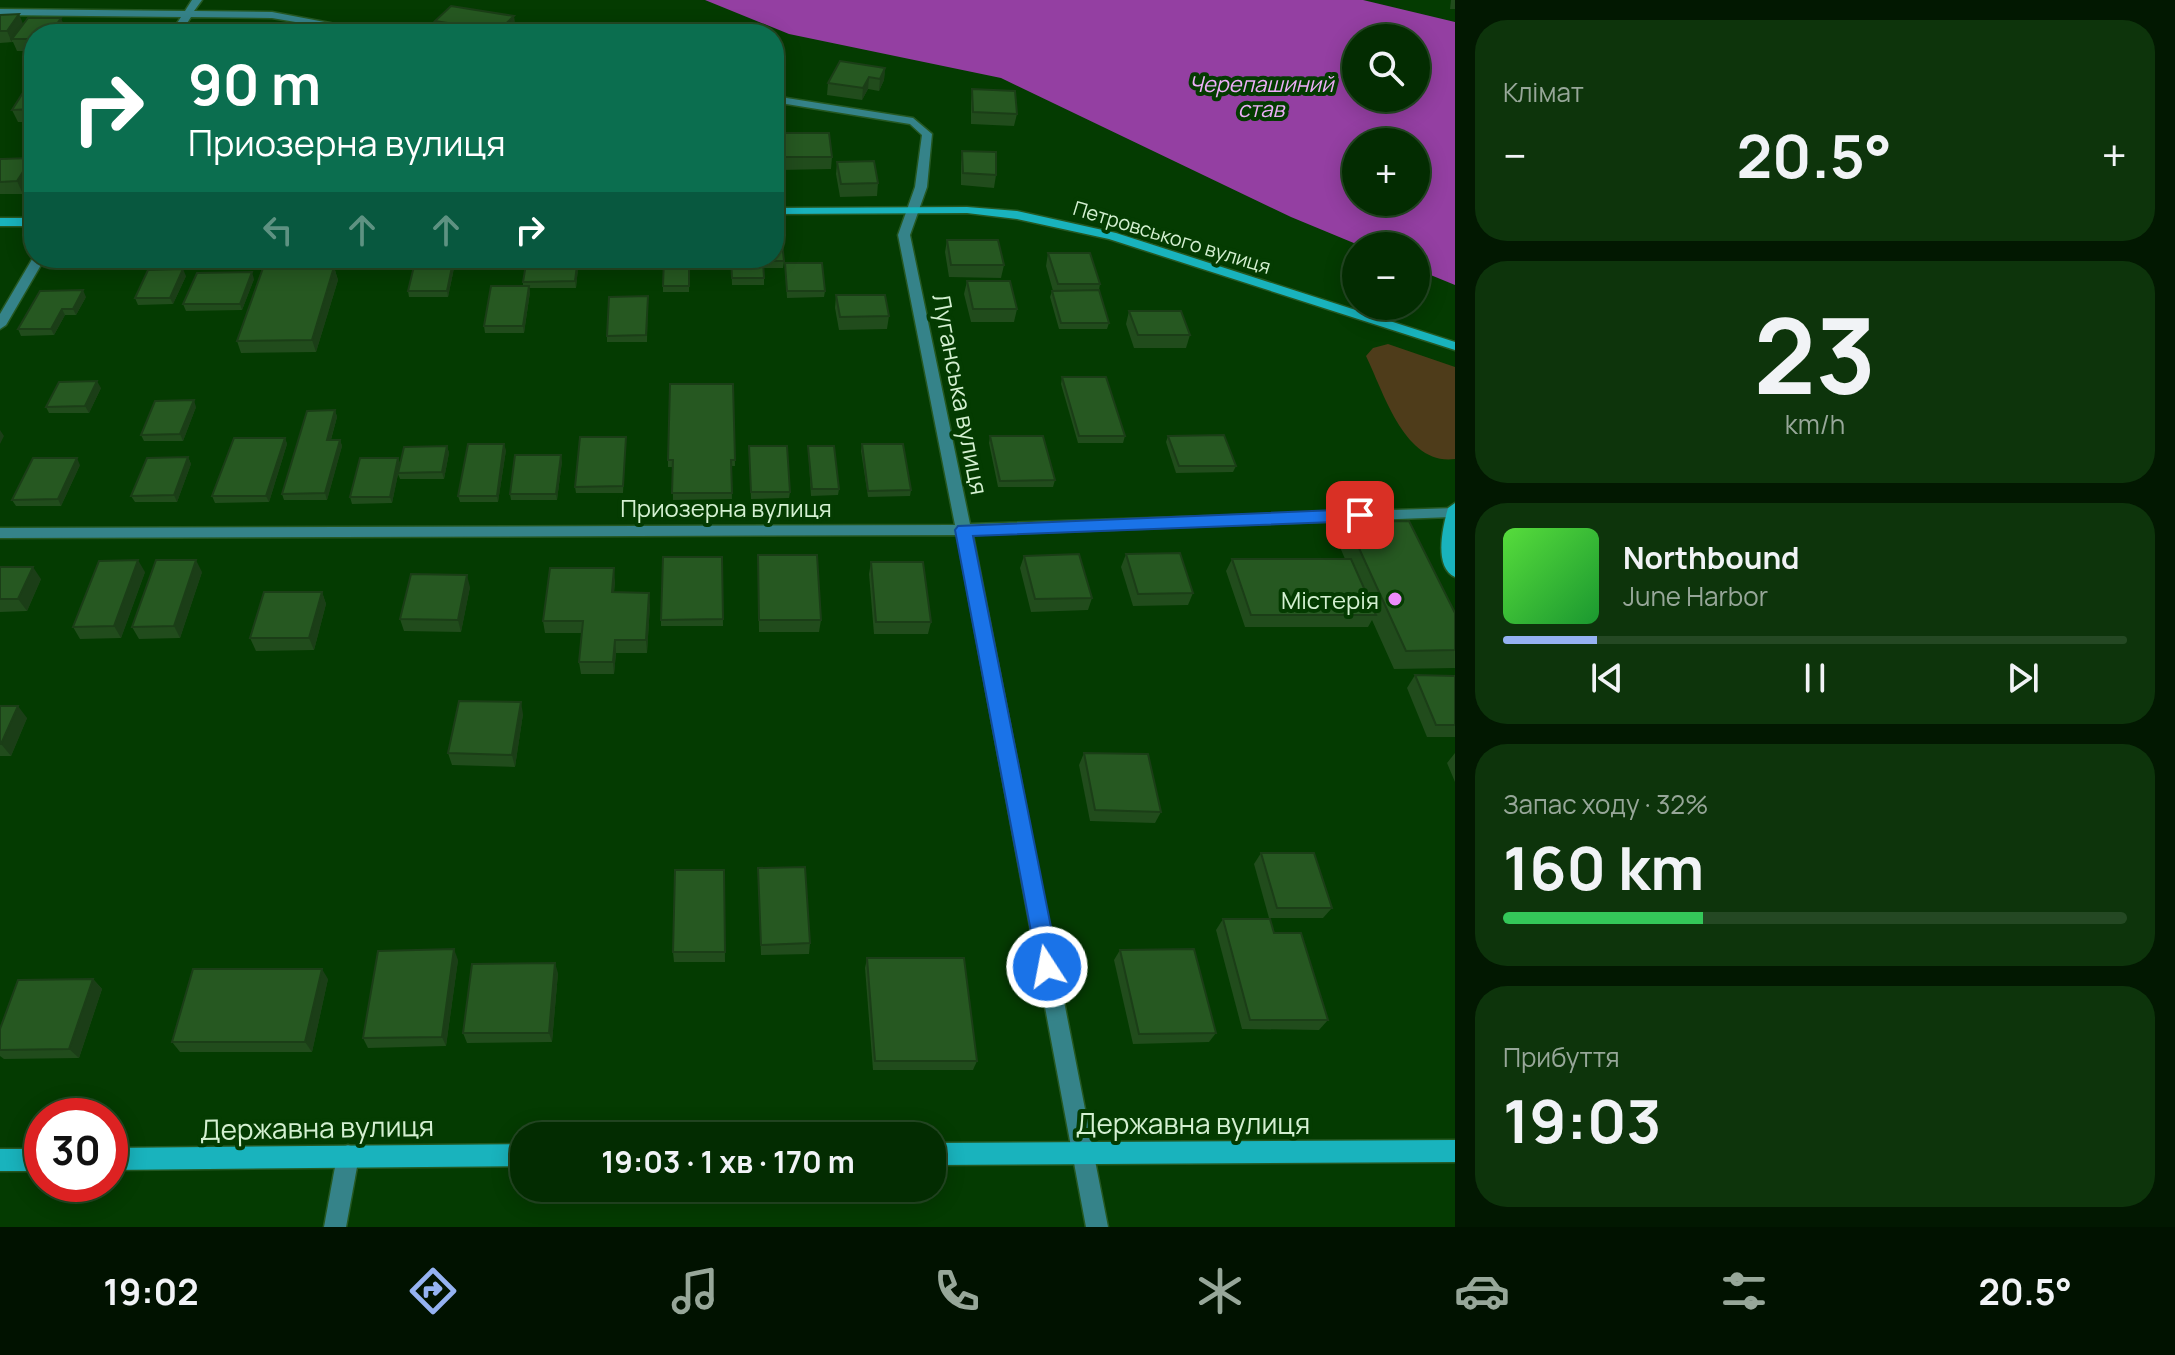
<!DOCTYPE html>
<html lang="uk">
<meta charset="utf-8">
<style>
:root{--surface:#032c01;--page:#0d340b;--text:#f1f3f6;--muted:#97a799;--line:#244823;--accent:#95b2f1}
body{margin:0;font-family:Manrope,sans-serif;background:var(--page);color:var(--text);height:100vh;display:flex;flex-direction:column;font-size:30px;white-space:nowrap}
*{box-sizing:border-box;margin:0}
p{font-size:26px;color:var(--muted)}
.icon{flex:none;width:44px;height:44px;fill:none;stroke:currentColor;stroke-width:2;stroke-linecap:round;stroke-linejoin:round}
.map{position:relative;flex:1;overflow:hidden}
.panel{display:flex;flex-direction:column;gap:20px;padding:20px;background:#021801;width:720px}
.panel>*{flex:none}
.top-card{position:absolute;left:24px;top:24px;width:760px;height:244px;border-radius:32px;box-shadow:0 4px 20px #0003,0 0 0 2px var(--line);background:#0b6e4f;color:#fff;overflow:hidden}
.controls{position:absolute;left:1342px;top:24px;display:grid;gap:16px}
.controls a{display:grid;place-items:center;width:88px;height:88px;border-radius:50%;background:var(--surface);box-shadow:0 4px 20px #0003,0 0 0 2px var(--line);font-size:40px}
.speed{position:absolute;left:24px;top:1098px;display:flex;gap:16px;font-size:40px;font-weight:700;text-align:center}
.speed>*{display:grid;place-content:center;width:104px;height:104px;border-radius:50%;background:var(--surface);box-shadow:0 4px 20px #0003,0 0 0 2px var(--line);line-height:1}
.speed .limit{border:12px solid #d22;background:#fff;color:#111}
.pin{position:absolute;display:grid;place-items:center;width:68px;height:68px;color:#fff;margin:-34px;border-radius:16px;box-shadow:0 4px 12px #0006}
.me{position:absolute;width:88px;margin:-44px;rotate:349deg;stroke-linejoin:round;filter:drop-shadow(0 0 6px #0008)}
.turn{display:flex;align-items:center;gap:28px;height:168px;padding:0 32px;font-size:36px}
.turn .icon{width:104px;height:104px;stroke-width:2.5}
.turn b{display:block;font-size:56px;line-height:68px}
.lanes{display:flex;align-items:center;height:76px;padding:0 32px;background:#0003;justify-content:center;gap:40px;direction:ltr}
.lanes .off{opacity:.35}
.big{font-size:60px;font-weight:700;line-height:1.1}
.panel .tile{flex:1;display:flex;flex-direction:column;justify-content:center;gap:12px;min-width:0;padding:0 28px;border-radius:32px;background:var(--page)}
.panel .dial{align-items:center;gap:0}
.dial b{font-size:104px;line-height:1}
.song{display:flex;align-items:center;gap:24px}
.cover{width:96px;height:96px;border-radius:12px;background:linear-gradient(135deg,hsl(110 70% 55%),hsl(130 70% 35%))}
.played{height:8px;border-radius:4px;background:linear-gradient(90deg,var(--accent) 15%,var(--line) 15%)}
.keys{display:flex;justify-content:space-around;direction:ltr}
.heat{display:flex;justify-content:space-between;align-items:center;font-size:44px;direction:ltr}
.charge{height:12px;border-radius:6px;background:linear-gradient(90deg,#34c759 32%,var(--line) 0)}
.trip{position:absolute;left:510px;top:1122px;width:436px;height:80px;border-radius:32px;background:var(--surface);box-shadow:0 4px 20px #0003,0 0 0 2px var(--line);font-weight:700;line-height:80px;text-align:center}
.tab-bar{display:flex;height:128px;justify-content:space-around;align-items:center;background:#011200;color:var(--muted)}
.tab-bar .icon{width:56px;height:56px}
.tab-bar .current{color:var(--accent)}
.tab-bar b{font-size:36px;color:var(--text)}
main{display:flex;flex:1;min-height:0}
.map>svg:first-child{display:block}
</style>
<main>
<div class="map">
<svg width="1455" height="1227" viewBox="0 0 1455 1227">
<rect width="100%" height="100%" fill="#043b01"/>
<path fill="#4e3c1a" d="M1388,344L1455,367V459C1405,466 1384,393 1366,356L1373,348Z"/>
<path fill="#943fa2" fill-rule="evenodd" d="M705,0H1363L1455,22V285L1416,269V246H1361L1291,217L1001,78L789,34ZM1356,38H1416V98H1356ZM1356,142H1416V202H1356Z"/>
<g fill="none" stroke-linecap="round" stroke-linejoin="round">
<defs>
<g id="minor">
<polygon points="192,0 202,0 194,11 272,12 388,34 366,34 272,18 191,17 180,34 170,34 181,17 0,15 0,9 185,11"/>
<polygon points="774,96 913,118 932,134 927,187 910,235 970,524 1455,508 1455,516 1452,517 973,535 1108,1227 1086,1227 957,535 0,538 0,528 955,525 898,235 915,187 922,135 910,124 774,102"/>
<polygon points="34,256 45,258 6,325 0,329 0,314"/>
<polygon points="348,1145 356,1148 359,1156 346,1227 324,1227 337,1156 340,1148"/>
</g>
<g id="secondary">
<polygon points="967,207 1017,211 1116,233 1455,342 1455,350 1109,239 1017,219 967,213 774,214 774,208"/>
<rect x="0" y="218" width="34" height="8"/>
<path d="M1455,503V577C1433,567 1443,526 1448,508Z"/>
<polygon points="1455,1140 1455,1162 932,1165 932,1143"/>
<polygon points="524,1144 524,1166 110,1170 110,1148"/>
<rect x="0" y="1149" width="42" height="22"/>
</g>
</defs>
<use href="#minor" stroke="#255822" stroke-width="3"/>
<use href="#secondary" stroke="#255822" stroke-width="3"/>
<use href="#minor" fill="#358389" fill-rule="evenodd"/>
<use href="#secondary" fill="#19b3bd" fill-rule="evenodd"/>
</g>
<g fill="#214c1c">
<polygon points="1451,0 1455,0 1455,9 1450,9"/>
<polygon points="0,15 23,24 66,30 63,34 34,34 34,51 17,51 13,42 0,43"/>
<polygon points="514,16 515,28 509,34 447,34 437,32 435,21"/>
<polygon points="885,68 884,80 879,91 868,89 862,100 827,95 828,83"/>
<polygon points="972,89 1017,114 1014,126 971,124 971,101"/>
<polygon points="34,91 34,122 18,122 12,110"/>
<polygon points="778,133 832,157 831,169 780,170"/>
<polygon points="962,151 996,175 994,188 961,185 961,163"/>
<polygon points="0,159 34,163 34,176 23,194 0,194"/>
<polygon points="837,162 878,183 877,196 840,197 836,174"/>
<polygon points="947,240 1004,265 1001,278 949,277 945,252"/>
<polygon points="1048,253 1100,284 1099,290 1109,323 1107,329 1059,329 1050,297 1052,291 1053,291 1046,266"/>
<polygon points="121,258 115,270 67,270 64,264"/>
<polygon points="579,258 576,288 529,288 530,292 524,333 485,333 484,326 523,286 523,282"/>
<polygon points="690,258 689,292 663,292 663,286"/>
<polygon points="731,258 784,261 783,268 764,268 764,285 732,285"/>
<polygon points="453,262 454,268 448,297 409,297 408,291"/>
<polygon points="785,263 825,291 824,297 787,298"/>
<polygon points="334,267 338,280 316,352 241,353 237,341"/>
<polygon points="186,276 173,304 138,305 135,298"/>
<polygon points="254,279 242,310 186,311 183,304"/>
<polygon points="967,281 1017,309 1014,322 971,322 964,294"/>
<polygon points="836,295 889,316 887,329 839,330 835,308"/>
<polygon points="648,296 647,342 607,342 607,336"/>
<polygon points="86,297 76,315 65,315 54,335 21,336 18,329"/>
<polygon points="1129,311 1190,335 1186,348 1134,348 1126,324"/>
<polygon points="1062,377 1125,436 1123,443 1078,443 1061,384"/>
<polygon points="733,384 735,466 731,466 732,499 673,500 673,467 668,467 668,460"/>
<polygon points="101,388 89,413 49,413 46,407"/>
<polygon points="196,407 183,441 144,441 141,435"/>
<polygon points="335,410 337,417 331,440 340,440 342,446 327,500 284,500 282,494"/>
<polygon points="990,436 1055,480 1053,487 998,487 989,443"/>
<polygon points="1168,436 1236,466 1233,472 1176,473 1166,442"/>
<polygon points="626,437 623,493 576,493 575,487"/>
<polygon points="285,438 287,444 269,502 215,503 212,496"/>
<polygon points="862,444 911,490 910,496 868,497 861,451"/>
<polygon points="447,446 449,453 444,479 400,479 398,474 392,503 352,504 350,497 398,458 400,463"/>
<polygon points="749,446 790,492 789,498 751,499"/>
<polygon points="808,446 839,489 838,495 811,496"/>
<polygon points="506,450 498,502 460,502 458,496"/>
<polygon points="188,457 191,464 177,502 135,502 131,496"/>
<polygon points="562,461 557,500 511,500 510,494"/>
<polygon points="80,465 61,506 16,506 12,500"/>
<polygon points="1347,522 1455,613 1455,668 1394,669 1372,620 1368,627 1245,627 1226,571 1232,559 1345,559 1337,540"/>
<polygon points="1126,554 1193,593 1188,605 1133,606 1121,567"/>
<polygon points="1024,556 1092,598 1088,610 1031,612 1020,568"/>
<polygon points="722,557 723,626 661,626 661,620"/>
<polygon points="871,562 931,622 928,634 874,634 869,574"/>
<polygon points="0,567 41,579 27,611 0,612"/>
<polygon points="758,567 821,620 819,632 759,632"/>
<polygon points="145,572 121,638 80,639 73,627"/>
<polygon points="202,572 180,638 139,639 132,627"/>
<polygon points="615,581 614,592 650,605 647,653 616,653 614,674 581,674 579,662 582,633 545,633 543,621"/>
<polygon points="470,587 461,632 404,631 400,619"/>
<polygon points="322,592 326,604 314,650 256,651 250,638"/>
<polygon points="1415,675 1455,676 1455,737 1427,737 1407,688"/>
<polygon points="0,706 27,718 11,756 0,756"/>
<polygon points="523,714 515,767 452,765 448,753"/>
<polygon points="1084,753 1161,812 1155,823 1090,821 1079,765"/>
<polygon points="1455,753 1455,782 1447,763"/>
<polygon points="1261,853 1332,908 1323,918 1269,918 1254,864"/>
<polygon points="758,868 810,943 809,954 761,955"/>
<polygon points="724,870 725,962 674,962 673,952"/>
<polygon points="1223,919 1274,933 1328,1020 1319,1030 1242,1029 1216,930"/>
<polygon points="1120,950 1216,1033 1209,1042 1133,1044 1114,960"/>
<polygon points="867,958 977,1061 973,1070 873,1070 865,968"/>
<polygon points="458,960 446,1046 368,1048 363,1038"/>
<polygon points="558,973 552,1042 467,1043 463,1033"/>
<polygon points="93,979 102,989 79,1058 4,1059 0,1056 0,1029"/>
<polygon points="328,979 312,1052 180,1052 172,1042"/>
</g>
<g fill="#1b3e17">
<polygon points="19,14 24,26 12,39 12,43 7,31"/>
<polygon points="514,16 515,28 509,34 499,34 498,31"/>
<polygon points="61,18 66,30 63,34 50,34"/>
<polygon points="780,52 780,64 774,72 774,61"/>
<polygon points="885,68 884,80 879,91 880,79"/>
<polygon points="869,77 868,89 862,100 863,88"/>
<polygon points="32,158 34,163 34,176 23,194 17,181"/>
<polygon points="114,258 121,258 115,270 112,263"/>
<polygon points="578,258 579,258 576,288 575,281"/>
<polygon points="453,262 454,268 448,297 447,291"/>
<polygon points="334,267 338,280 316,352 312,340"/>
<polygon points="183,269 186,276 173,304 170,298"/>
<polygon points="252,272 254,279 242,310 240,304"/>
<polygon points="529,286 530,292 524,333 523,326"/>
<polygon points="83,290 86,297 76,315 73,309"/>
<polygon points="62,309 65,315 54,335 51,329"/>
<polygon points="97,381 101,388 89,413 85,406"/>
<polygon points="194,400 196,407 183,441 180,434"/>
<polygon points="335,410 337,417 329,446 327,440"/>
<polygon points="0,430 4,436 0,444"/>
<polygon points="285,438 287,444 269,502 266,496"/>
<polygon points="340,440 342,446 327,500 325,493"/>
<polygon points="504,444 506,450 498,502 497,496"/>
<polygon points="447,446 449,453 444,479 442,472"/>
<polygon points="561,455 562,461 557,500 556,494"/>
<polygon points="188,457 191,464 177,502 174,495"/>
<polygon points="77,458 80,465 61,506 58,499"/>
<polygon points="398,458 400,465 392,503 390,497"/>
<polygon points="138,560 145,572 121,638 114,626"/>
<polygon points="196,560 202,572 180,638 174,626"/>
<polygon points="33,567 41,579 27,611 18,599"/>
<polygon points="614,568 615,581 613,605 612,592"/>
<polygon points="467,575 470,587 461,632 458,620"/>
<polygon points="322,592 326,604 314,650 309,638"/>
<polygon points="649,593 650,605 647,653 646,640"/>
<polygon points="615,640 616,653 614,674 613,662"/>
<polygon points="521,702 523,714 515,767 512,755"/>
<polygon points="18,706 27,718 11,756 1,744"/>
<polygon points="454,949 458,960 446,1046 442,1037"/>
<polygon points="555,963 558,973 552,1042 549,1033"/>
<polygon points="322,969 328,979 312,1052 305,1042"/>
<polygon points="93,979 102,989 79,1058 69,1049"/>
</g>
<g fill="#265821" stroke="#1b3e17" stroke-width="2">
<polygon points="451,6 514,16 498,31 435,21"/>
<polygon points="19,14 7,31 0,31 0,15"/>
<polygon points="28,18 61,18 50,34 34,34 34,39 12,39"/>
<polygon points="774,51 780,52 774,61"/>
<polygon points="840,61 885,68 880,79 869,77 863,88 828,83"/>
<polygon points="972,89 1015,91 1017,114 973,112"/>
<polygon points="24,91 34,91 34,109 12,110"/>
<polygon points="778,133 829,133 832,157 780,157"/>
<polygon points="962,151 996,152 996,175 963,173"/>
<polygon points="32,158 17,181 0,182 0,159"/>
<polygon points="874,161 878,183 841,184 837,162"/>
<polygon points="947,240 998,240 1004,265 951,265"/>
<polygon points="774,243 782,243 784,261 763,261 764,278 732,278 731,258 774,258"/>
<polygon points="1048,253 1090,253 1100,284 1058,284"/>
<polygon points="67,258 114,258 112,263 64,264"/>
<polygon points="527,258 578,258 575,281 523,282"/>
<polygon points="664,258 689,258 689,286 663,286"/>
<polygon points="415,262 453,262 447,291 408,291"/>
<polygon points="785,263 822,263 825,291 787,291"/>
<polygon points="334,267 312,340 237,341 263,268"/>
<polygon points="183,269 170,298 135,298 148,270"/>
<polygon points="252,272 240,304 183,304 197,273"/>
<polygon points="967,281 1010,281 1017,309 973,309"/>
<polygon points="491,286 529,286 523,326 484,326"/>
<polygon points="83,290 73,309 62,309 51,329 18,329 40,291"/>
<polygon points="1099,290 1109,323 1061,323 1052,291"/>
<polygon points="836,295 885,295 889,316 840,317"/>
<polygon points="648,296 646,335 607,336 609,297"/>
<polygon points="1129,311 1181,311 1190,335 1138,335"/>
<polygon points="1062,377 1106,377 1125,436 1079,436"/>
<polygon points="97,381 85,406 46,407 59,382"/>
<polygon points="670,384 733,384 735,460 731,460 732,493 672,493 673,460 668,460"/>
<polygon points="194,400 180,434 141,435 155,401"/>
<polygon points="335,410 327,440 340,440 325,493 282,494 307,411"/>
<polygon points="1224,435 1236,466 1179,466 1168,436"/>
<polygon points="990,436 1043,436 1055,480 1000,481"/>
<polygon points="580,437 626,437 623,486 575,487"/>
<polygon points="234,438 285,438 266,496 212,496"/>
<polygon points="468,444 504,444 497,496 458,496"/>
<polygon points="862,444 903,444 911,490 868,491"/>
<polygon points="447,446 442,472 398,473 404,447"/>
<polygon points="749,446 787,446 790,492 751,492"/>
<polygon points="808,446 834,446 839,489 812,489"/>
<polygon points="515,455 561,455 556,494 510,494"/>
<polygon points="188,457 174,495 131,496 147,458"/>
<polygon points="33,458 77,458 58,499 12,500"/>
<polygon points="360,458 398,458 390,497 350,497"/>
<polygon points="1409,521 1455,613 1455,650 1406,651 1347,522"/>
<polygon points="1180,553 1193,593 1138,594 1126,554"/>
<polygon points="1079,554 1092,598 1035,599 1024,556"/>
<polygon points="758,555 817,555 821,620 759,620"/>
<polygon points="663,557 722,557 723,619 661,620"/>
<polygon points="1232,559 1351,559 1376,615 1251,615"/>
<polygon points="138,560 114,626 73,627 99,561"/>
<polygon points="156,560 196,560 174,626 132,627"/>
<polygon points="871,562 923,562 931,622 876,622"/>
<polygon points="0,567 33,567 18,599 0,599"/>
<polygon points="550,568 614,568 612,592 649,593 646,640 615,640 613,662 579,662 583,621 543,621"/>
<polygon points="411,574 467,575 458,620 400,619"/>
<polygon points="264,592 322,592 309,638 250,638"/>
<polygon points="1415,675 1455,676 1455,725 1436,725"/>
<polygon points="459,701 521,702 512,755 448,753"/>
<polygon points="0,706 18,706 1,744 0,744"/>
<polygon points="1084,753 1148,754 1161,812 1095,810"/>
<polygon points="1261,853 1314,853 1332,908 1277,908"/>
<polygon points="805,867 810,943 761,945 758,868"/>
<polygon points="675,870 724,870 725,952 673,952"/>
<polygon points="1223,919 1270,919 1274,933 1301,933 1328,1020 1250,1020"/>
<polygon points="454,949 442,1037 363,1038 378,951"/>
<polygon points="1194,949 1216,1033 1139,1034 1120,950"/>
<polygon points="867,958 964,958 977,1061 875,1061"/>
<polygon points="555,963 549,1033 463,1033 472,964"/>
<polygon points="193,969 322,969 305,1042 172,1042"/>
<polygon points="93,979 69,1049 0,1050 0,1029 18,980"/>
</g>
<polygon fill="#1a73e8" stroke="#114b97" stroke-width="2" points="1360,509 1369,515 1360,521 973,536 1059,967 1055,974 1047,977 1039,974 955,530 958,526"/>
<circle fill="#ec8cfb" stroke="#043b01" stroke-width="3" cx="1395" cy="599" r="8"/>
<g text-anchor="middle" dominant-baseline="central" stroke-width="8" stroke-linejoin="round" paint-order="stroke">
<g font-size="20" fill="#d4f0d1" stroke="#043b01">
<text transform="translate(1172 237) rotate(17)">Петровського вулиця</text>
</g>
<g font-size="22" font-style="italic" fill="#eeaff8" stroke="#043b01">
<text x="1261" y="84">Черепашиний<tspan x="1261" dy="25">став</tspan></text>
</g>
<g font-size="24" fill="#d4f0d1" stroke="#043b01">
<text transform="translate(961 394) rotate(79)">Луганська вулиця</text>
<text x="726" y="507">Приозерна вулиця</text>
</g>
<g font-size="24" fill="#d4f0d1" stroke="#043b01" text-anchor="end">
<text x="1379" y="599">Містерія</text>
</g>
<g font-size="28" fill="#d4f0d1" stroke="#043b01">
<text x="1193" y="1123">Державна вулиця</text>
<text transform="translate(317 1127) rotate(-1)">Державна вулиця</text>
</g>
</g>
</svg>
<div class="controls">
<a><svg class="icon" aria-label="search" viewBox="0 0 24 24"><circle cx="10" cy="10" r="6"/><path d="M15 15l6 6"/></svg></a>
<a>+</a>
<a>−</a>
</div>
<div class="speed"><div class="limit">30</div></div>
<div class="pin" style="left:1360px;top:515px;background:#d93025"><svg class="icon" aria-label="arrive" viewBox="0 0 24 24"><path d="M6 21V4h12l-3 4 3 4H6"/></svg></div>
<svg class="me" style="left:1047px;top:967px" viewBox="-20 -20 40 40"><circle r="17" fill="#1a73e8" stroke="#fff" stroke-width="3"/><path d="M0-11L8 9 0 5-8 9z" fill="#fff"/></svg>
<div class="trip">19:03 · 1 хв · 170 m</div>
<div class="top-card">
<div class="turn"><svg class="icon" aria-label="right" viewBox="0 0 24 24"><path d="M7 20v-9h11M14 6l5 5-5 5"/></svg><div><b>90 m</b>Приозерна вулиця</div></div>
<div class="lanes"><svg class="icon off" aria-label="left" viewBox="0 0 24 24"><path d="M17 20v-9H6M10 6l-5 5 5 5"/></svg><svg class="icon off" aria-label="ahead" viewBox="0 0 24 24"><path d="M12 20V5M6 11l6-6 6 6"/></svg><svg class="icon off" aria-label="ahead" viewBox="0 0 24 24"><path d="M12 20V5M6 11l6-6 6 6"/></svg><svg class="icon" aria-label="right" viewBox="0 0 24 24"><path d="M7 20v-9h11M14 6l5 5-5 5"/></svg></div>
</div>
</div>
<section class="panel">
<div class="tile"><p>Клімат</p>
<div class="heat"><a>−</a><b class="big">20.5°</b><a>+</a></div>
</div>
<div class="tile dial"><b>23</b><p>km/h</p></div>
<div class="tile">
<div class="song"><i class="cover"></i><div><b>Northbound</b><p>June Harbor</p></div></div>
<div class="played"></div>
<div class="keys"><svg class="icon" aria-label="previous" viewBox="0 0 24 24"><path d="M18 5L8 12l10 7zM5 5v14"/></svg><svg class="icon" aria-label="pause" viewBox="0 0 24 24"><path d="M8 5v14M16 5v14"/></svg><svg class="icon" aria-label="next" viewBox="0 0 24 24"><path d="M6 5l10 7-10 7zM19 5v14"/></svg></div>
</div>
<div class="tile"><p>Запас ходу · 32%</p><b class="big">160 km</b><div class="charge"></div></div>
<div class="tile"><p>Прибуття</p><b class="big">19:03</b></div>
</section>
</main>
<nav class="tab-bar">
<b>19:02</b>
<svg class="icon current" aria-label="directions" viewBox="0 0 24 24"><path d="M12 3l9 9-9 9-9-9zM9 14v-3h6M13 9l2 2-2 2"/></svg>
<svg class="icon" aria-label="music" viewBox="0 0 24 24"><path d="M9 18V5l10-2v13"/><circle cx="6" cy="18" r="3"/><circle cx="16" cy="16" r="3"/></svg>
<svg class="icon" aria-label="phone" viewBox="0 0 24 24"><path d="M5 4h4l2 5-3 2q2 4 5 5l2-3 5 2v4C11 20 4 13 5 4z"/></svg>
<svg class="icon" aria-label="climate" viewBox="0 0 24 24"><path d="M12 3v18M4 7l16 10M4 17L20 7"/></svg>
<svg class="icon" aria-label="car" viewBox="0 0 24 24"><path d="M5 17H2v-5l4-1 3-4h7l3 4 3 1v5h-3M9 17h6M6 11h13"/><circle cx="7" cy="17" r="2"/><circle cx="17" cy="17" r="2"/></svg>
<svg class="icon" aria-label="filters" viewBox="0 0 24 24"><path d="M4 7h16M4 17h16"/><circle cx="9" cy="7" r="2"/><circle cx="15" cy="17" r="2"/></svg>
<b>20.5°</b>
</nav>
